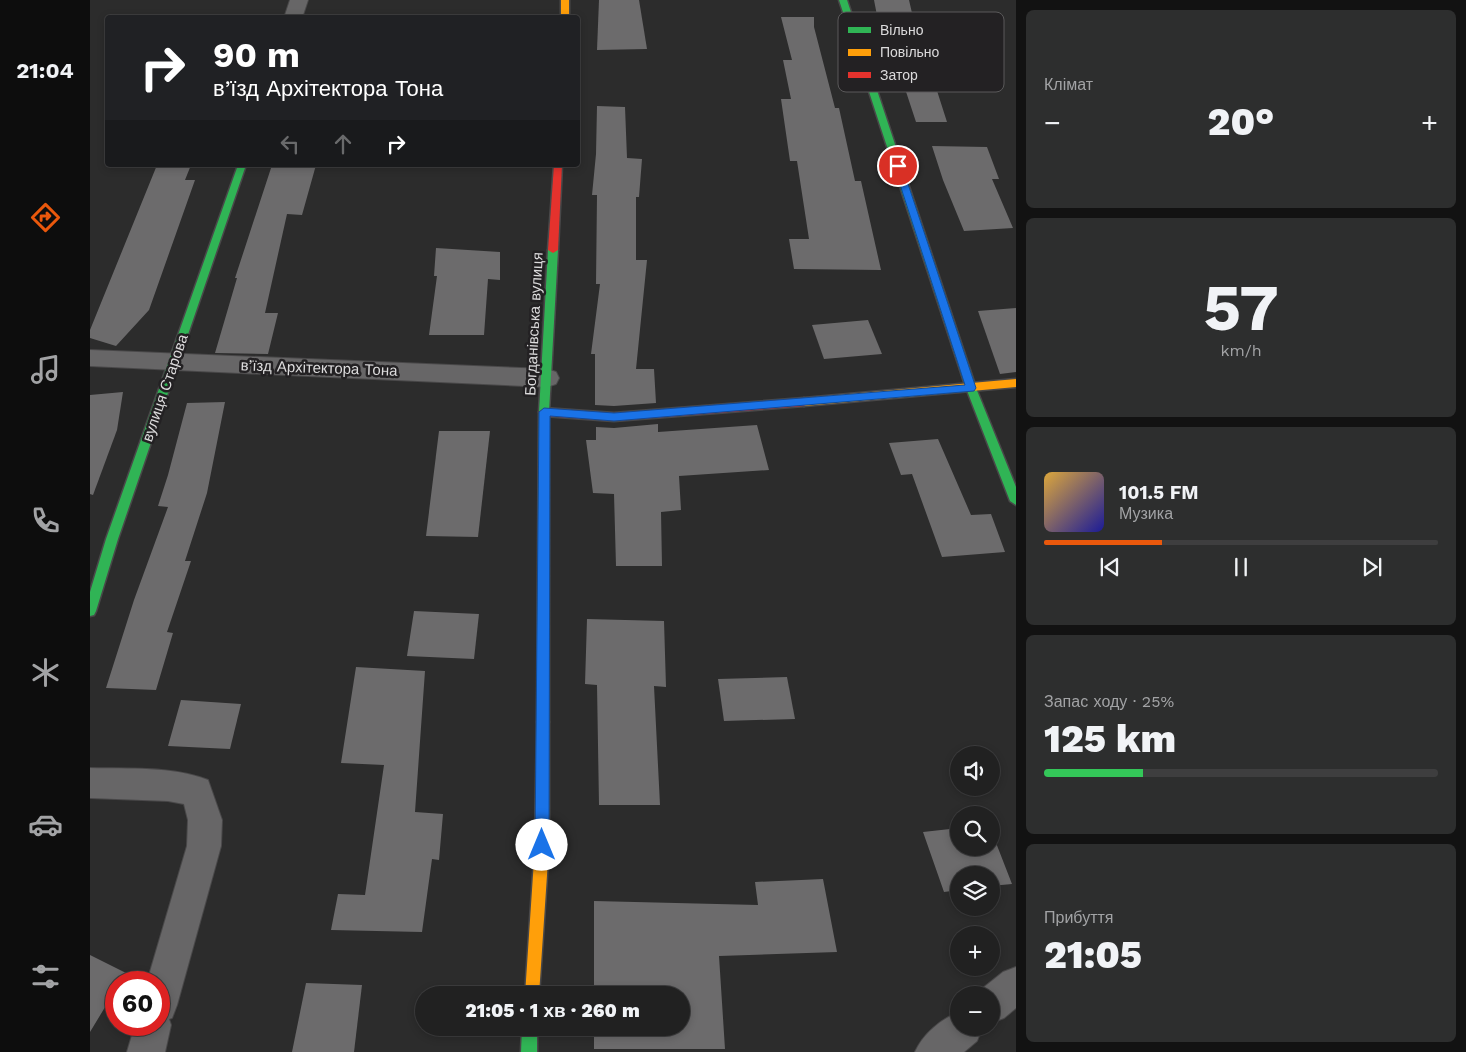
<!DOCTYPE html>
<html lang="uk">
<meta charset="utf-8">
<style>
:root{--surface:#212121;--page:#2d2e2e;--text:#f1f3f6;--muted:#a2a3a5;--line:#3e3e3f;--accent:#ea580c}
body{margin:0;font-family:"Work Sans",sans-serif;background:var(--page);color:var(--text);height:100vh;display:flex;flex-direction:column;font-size:19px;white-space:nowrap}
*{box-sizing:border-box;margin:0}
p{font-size:16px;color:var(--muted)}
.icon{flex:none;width:28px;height:28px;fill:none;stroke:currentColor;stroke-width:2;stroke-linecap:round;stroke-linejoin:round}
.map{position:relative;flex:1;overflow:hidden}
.sheet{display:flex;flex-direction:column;gap:10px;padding:10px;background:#121212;width:450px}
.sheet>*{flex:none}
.top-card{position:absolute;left:15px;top:15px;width:475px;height:152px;border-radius:5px;box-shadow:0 2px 8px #0003,0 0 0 1px var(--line);background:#202124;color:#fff;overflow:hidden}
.tools{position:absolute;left:860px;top:746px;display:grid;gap:10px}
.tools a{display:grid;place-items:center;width:50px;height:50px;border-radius:50%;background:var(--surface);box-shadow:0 2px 8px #0003,0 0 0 1px var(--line);font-size:25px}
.speed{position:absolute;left:15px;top:971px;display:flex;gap:10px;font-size:25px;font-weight:700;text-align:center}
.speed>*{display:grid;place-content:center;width:65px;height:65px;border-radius:50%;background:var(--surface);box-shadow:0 2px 8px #0003,0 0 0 1px var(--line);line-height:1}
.speed .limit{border:8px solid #d22;background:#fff;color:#111}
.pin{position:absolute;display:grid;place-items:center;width:42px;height:42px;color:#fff;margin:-21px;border:2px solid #fff;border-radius:50%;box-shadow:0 1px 5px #0007}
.me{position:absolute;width:55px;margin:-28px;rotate:0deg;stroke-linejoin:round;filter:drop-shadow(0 0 4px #0008)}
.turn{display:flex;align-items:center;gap:18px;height:105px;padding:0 25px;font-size:22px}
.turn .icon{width:65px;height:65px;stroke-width:2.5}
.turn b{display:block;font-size:35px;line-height:42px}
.lanes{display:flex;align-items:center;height:48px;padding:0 25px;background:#0003;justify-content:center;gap:25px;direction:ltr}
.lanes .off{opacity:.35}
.big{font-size:38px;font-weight:800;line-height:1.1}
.sheet .widget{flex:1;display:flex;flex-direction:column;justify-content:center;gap:8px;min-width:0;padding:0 18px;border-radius:8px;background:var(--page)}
.sheet .dial{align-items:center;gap:0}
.dial b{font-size:65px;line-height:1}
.song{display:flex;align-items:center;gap:15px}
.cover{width:60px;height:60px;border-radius:8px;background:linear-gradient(135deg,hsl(40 70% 55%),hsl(240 70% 35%))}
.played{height:5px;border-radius:2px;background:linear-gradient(90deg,var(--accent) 30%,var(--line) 30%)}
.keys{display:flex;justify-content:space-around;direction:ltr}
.heat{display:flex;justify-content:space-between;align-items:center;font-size:28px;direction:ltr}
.charge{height:8px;border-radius:4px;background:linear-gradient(90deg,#34c759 25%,var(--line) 0)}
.trip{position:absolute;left:325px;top:986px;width:275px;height:50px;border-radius:25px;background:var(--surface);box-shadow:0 2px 8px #0003,0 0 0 1px var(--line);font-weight:800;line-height:50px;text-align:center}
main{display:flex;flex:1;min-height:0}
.tabs{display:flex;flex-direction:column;width:90px;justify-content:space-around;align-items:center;background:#0d0d0d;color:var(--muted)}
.tabs .icon{width:35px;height:35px}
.tabs .active{color:var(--accent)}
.tabs b{font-size:22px;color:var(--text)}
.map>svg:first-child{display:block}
</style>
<main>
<nav class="tabs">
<b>21:04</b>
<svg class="icon active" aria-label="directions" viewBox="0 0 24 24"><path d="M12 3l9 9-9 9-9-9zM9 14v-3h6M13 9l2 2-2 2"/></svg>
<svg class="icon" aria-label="music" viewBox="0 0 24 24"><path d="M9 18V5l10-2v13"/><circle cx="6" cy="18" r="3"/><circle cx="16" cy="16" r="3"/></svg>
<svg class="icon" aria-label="phone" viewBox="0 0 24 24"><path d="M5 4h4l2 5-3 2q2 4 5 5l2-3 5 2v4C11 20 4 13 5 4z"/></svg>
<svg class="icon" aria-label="climate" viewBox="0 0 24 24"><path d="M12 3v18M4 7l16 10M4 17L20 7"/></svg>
<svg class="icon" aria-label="car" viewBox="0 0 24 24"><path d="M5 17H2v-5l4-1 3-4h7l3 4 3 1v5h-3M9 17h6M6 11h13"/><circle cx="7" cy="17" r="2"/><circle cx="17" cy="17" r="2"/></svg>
<svg class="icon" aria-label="filters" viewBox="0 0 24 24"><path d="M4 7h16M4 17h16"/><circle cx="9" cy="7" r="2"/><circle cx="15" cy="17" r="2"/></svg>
</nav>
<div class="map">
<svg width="926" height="1052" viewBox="0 0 926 1052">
<rect width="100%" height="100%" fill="#2c2c2c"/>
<g fill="#6c6b6c">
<polygon points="509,0 549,0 557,49 507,50"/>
<polygon points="784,0 819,0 822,13 829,13 851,68 842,68 844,72 841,72 857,122 826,122 796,31 790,31"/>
<polygon points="691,17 724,17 724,27 745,108 749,108 765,181 771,181 791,270 704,269 699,239 719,239 707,161 700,161 691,99 701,99 693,60 702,60"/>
<polygon points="507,106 535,107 537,158 552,159 549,197 546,197 546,260 557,260 546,369 564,369 566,403 524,406 505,405 505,354 501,354 510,284 506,284 507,195 502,195 506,154"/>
<polygon points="842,146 897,147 909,179 902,179 923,228 874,231 853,180"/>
<polygon points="67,165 101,165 95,180 105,180 59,310 26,346 0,338 0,330"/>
<polygon points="182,165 226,165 212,215 197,214 175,313 188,313 178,354 125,353 147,278 145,278"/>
<polygon points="346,248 410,252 410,280 398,279 394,335 339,335 347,276 344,276"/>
<polygon points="926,308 926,372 910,374 888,311"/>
<polygon points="778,320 792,354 734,359 722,325"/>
<polygon points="33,392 27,430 3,495 0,494 0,395"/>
<polygon points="135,402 117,493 95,561 101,561 77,632 83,633 66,690 16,688 44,600 78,507 68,506 78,475 97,403"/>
<polygon points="568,424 568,432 667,425 679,470 589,476 591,510 571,512 572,566 526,566 524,494 503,493 496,440 506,440 506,427 524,428"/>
<polygon points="349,431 400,431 388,537 336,536"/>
<polygon points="848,439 881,515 901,514 915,552 852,557 822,474 811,475 799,443"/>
<polygon points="324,611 389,614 384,659 317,656"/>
<polygon points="497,619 574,621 576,687 564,686 570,805 509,805 507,685 495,684"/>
<polygon points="266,667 335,671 325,812 353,814 349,860 342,859 332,932 241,930 248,894 275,895 294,765 251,763"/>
<polygon points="697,677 705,719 634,721 628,679"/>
<polygon points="91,700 151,704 140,749 78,746"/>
<polygon points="869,828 869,848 901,848 901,830 922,884 901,886 901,875 869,875 869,890 854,892 833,832"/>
<polygon points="733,879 747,952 629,956 635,1049 504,1049 504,1028 591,1028 591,995 504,995 504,901 668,905 665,882"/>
<polygon points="0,955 36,973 30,982 26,982 26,989 0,1032"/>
<polygon points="216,983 272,985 264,1052 202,1052"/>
</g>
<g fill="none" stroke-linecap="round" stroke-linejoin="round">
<defs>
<g id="street">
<polygon points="200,0 218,0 212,18 194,18"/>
<polygon points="0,350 457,369 466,372 469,378 466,384 457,387 0,366"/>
<path d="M0,768C39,769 82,766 118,780L132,820L131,846L87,1005L82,1018L79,1019L81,1025L75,1052H37L45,1025H69V982H57L97,846L98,820L94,804L78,801L0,798Z"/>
<polygon points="926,967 926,1008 914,1018 901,1023 901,995 887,995 888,992 913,972"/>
<path d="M869,1012V1028H892L887,1041L874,1052H825C833,1034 851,1019 869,1012Z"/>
</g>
<g id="fast">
<polygon points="749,0 757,0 886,388 926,487 926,505 920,501 876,388"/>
<polygon points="148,165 156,165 28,539 6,611 4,615 0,616 0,592 16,539"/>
<polygon points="463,247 468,250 459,412 459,722 458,726 453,728 448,726 447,722 449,412 458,250"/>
<polygon points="432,1028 447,1028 447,1052 431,1052"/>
</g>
<g id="slow">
<rect x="471" y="0" width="8" height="18"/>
<polygon points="926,379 926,387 714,406 709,402 714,398"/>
<polygon points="453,716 458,718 459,722 459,845 449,995 435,995 445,845 447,722 448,718"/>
</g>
<g id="jam">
<polygon points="464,165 472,165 468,250 463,253 458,250"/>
<polygon points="714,398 719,402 714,406 524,421 454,416 449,412 454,408 524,413"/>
</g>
</defs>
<use href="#street" stroke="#494849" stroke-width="2"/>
<use href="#fast" stroke="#494849" stroke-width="3"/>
<use href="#slow" stroke="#494849" stroke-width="3"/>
<use href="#jam" stroke="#494849" stroke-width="3"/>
<use href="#street" fill="#676667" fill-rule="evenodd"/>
<use href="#fast" fill="#30b455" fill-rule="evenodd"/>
<use href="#slow" fill="#ff9f0a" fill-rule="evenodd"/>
<use href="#jam" fill="#e5322d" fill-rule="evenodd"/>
</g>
<polygon fill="#1a73e8" stroke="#114b97" points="808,164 812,166 886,388 884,391 524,421 460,416 459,845 457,850 452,852 447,850 445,845 449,412 454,408 524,413 875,385 804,166"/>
<g text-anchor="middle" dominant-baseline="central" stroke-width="5" stroke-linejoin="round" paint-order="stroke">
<g font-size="15" fill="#dcdbdc" stroke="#232123">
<text transform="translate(444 324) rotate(-87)">Богданівська вулиця</text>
<text transform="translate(229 368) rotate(2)">в’їзд Архітектора Тона</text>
<text transform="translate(75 388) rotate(-71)">вулиця Старова</text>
</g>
</g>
<rect x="748" y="12" width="166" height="80" rx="8" fill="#232123" stroke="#5a595a" stroke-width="1"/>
<rect x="758" y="27" width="23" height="6" fill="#30b455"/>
<rect x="758" y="49" width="23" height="7" fill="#ff9f0a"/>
<rect x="758" y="72" width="23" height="6" fill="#e5322d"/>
<g font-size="14" fill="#dcdbdc">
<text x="790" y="35">Вільно</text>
<text x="790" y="57">Повільно</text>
<text x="790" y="80">Затор</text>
</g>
</svg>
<div class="tools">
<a><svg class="icon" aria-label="sound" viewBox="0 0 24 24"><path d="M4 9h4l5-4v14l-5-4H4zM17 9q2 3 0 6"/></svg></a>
<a><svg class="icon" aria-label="search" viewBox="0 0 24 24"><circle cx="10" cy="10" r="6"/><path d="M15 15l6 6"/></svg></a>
<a><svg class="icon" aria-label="layers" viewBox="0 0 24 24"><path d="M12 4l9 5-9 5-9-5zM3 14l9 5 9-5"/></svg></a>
<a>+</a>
<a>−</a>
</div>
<div class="speed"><div class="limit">60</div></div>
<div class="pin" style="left:808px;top:166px;background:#d93025"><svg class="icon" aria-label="arrive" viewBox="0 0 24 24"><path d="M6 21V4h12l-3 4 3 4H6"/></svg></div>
<svg class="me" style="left:452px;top:845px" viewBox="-20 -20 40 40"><circle r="19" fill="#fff"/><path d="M0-13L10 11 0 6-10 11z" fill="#1a73e8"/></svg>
<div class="trip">21:05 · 1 хв · 260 m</div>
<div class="top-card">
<div class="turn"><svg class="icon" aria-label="right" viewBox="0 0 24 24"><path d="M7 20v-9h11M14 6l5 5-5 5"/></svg><div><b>90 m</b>в’їзд Архітектора Тона</div></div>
<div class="lanes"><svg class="icon off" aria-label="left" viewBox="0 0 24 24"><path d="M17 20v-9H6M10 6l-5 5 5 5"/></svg><svg class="icon off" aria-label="ahead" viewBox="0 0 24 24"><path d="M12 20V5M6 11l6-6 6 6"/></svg><svg class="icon" aria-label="right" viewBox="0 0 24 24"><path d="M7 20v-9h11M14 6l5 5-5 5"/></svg></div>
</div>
</div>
<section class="sheet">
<div class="widget"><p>Клімат</p>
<div class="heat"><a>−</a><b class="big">20°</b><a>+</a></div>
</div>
<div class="widget dial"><b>57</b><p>km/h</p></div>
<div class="widget">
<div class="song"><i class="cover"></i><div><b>101.5 FM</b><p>Музика</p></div></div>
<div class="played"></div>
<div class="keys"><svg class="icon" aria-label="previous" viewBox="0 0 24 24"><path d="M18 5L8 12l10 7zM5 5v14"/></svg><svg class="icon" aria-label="pause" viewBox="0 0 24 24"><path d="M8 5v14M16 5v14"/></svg><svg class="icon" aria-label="next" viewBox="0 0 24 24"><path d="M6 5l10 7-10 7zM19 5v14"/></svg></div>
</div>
<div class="widget"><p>Запас ходу · 25%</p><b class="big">125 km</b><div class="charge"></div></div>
<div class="widget"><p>Прибуття</p><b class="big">21:05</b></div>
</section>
</main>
